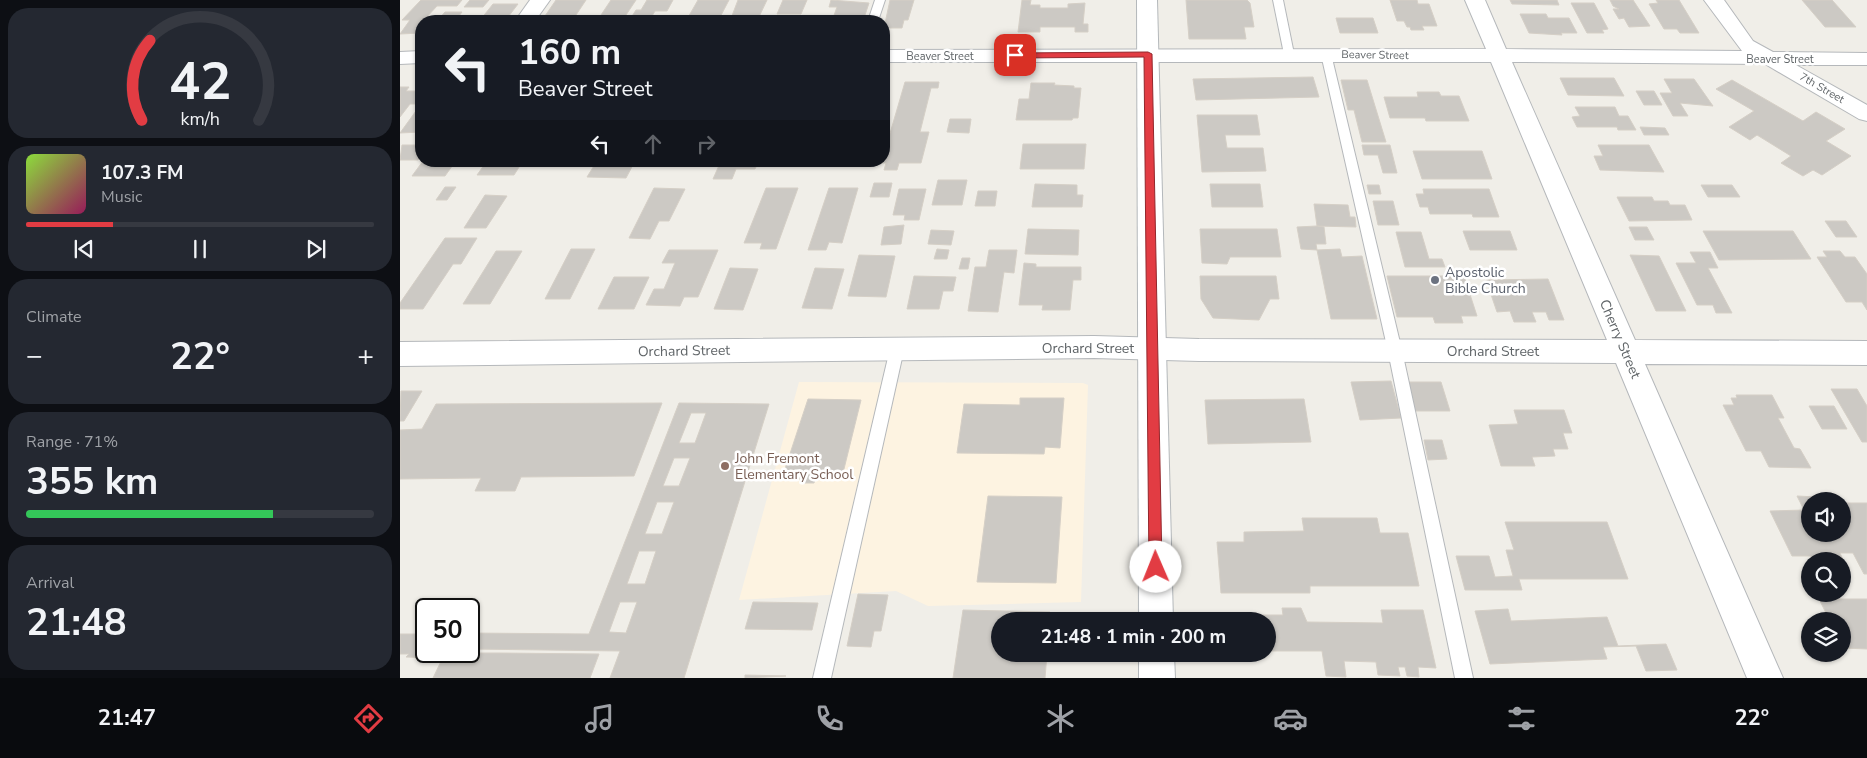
<!DOCTYPE html>
<meta charset="utf-8">
<style>
:root{--surface:#171b24;--page:#242831;--text:#f1f3f6;--muted:#9ea1a6;--line:#363941;--accent:#e23c43}
body{margin:0;font-family:"Nunito Sans",sans-serif;background:var(--page);color:var(--text);height:100vh;display:flex;flex-direction:column;font-size:19px;white-space:nowrap}
*{box-sizing:border-box;margin:0}
p{font-size:16px;color:var(--muted)}
.icon{flex:none;width:28px;height:28px;fill:none;stroke:currentColor;stroke-width:2;stroke-linecap:round;stroke-linejoin:round}
.map{position:relative;flex:1;overflow:hidden}
.panel{display:flex;flex-direction:column;gap:8px;padding:8px;background:#0d0f14;width:400px}
.panel>*{flex:none}
.banner{position:absolute;left:15px;top:15px;width:475px;height:152px;border-radius:20px;box-shadow:0 1px 4px #0004;background:#171b24;color:var(--text);overflow:hidden}
.buttons{position:absolute;left:1401px;top:492px;display:grid;gap:10px}
.buttons a{display:grid;place-items:center;width:50px;height:50px;border-radius:50%;background:var(--surface);box-shadow:0 1px 4px #0004;font-size:25px}
.speed{position:absolute;left:15px;top:598px;display:flex;gap:10px;font-size:25px;font-weight:700;text-align:center}
.speed>*{display:grid;place-content:center;width:65px;height:65px;border-radius:50%;background:var(--surface);box-shadow:0 1px 4px #0004;line-height:1}
.speed .limit{border:2px solid #111;border-radius:8px;background:#fff;color:#111}
.pin{position:absolute;display:grid;place-items:center;width:42px;height:42px;color:#fff;margin:-21px;border-radius:10px;box-shadow:0 2px 8px #0006}
.me{position:absolute;width:55px;margin:-28px;rotate:359deg;stroke-linejoin:round;filter:drop-shadow(0 0 4px #0008)}
.turn{display:flex;align-items:center;gap:18px;height:105px;padding:0 20px;font-size:22px}
.turn .icon{width:65px;height:65px;stroke-width:2.5}
.turn b{display:block;font-size:35px;line-height:42px}
.lanes{display:flex;align-items:center;height:48px;padding:0 20px;background:#0003;justify-content:center;gap:25px;direction:ltr}
.lanes .off{opacity:.35}
.big{font-size:38px;font-weight:700;line-height:1.1}
.panel .tile{flex:1;display:flex;flex-direction:column;justify-content:center;gap:8px;min-width:0;padding:0 18px;border-radius:20px;background:var(--page)}
.panel .dial{align-items:center;gap:0}
.dial svg{height:130px;overflow:visible;fill:none;stroke:var(--line);stroke-width:7;stroke-linecap:round;text-anchor:middle}
.dial text{fill:var(--text);stroke:none}
.song{display:flex;align-items:center;gap:15px}
.cover{width:60px;height:60px;border-radius:8px;background:linear-gradient(135deg,hsl(90 70% 55%),hsl(330 70% 35%))}
.played{height:5px;border-radius:2px;background:linear-gradient(90deg,var(--accent) 25%,var(--line) 25%)}
.keys{display:flex;justify-content:space-around;direction:ltr}
.heat{display:flex;justify-content:space-between;align-items:center;font-size:28px;direction:ltr}
.charge{height:8px;border-radius:4px;background:linear-gradient(90deg,#34c759 71%,var(--line) 0)}
.trip{position:absolute;left:591px;top:612px;width:285px;height:50px;border-radius:25px;background:var(--surface);box-shadow:0 1px 4px #0004;font-weight:700;line-height:50px;text-align:center}
.tabs{display:flex;height:80px;justify-content:space-around;align-items:center;background:#090b0e;color:var(--muted)}
.tabs .icon{width:35px;height:35px}
.tabs .active{color:var(--accent)}
.tabs b{font-size:22px;color:var(--text)}
main{display:flex;flex:1;min-height:0}
.map>svg:first-child{display:block}
</style>
<main>
<section class="panel">
<div class="tile dial"><svg viewBox="0 0 100 80">
<path d="M14 69A42 42 0 1 1 86 69"/>
<path d="M14 69A42 42 0 0 1 19 20" stroke="#e23c43"/>
<text x="50" y="56" font-size="32" font-weight="700">42</text>
<text x="50" y="72" font-size="11">km/h</text>
</svg></div>
<div class="tile">
<div class="song"><i class="cover"></i><div><b>107.3 FM</b><p>Music</p></div></div>
<div class="played"></div>
<div class="keys"><svg class="icon" aria-label="previous" viewBox="0 0 24 24"><path d="M18 5L8 12l10 7zM5 5v14"/></svg><svg class="icon" aria-label="pause" viewBox="0 0 24 24"><path d="M8 5v14M16 5v14"/></svg><svg class="icon" aria-label="next" viewBox="0 0 24 24"><path d="M6 5l10 7-10 7zM19 5v14"/></svg></div>
</div>
<div class="tile"><p>Climate</p>
<div class="heat"><a>−</a><b class="big">22°</b><a>+</a></div>
</div>
<div class="tile"><p>Range · 71%</p><b class="big">355 km</b><div class="charge"></div></div>
<div class="tile"><p>Arrival</p><b class="big">21:48</b></div>
</section>
<div class="map">
<svg width="1467" height="678" viewBox="0 0 1467 678">
<rect width="100%" height="100%" fill="#f0eee8"/>
<polygon fill="#fdf3e1" points="399,382 683,383 688,385 681,602 528,606 496,591 339,600"/>
<g fill="#ccc9c4" stroke="#d5cfc6" fill-rule="evenodd">
<polygon points="21,0 62,0 57,6 37,6 24,20 38,20 45,12 62,12 55,21 21,21 21,33 0,34 10,20 2,20"/>
<polygon points="70,0 89,0 83,7 64,7"/>
<polygon points="156,0 186,0 172,21 148,21 151,16 145,16"/>
<polygon points="211,0 236,0 222,21 197,21"/>
<polygon points="247,0 273,0 267,11 255,11 249,21 229,21 236,10 241,10"/>
<polygon points="298,0 329,0 318,21 286,21"/>
<polygon points="338,0 367,0 357,21 330,21"/>
<polygon points="383,0 407,0 401,14 377,14"/>
<polygon points="431,0 469,3 463,21 432,21 437,7 429,7"/>
<polygon points="490,0 514,0 508,20 504,20 502,28 484,28"/>
<polygon points="622,0 631,0 630,5 640,5 640,8 668,8 668,4 685,3 683,24 688,24 688,32 675,32 675,27 640,27 640,32 618,32"/>
<polygon points="786,0 847,0 850,3 854,27 844,27 846,39 789,39"/>
<polygon points="990,0 1017,0 1018,4 1029,4 1037,26 1022,26 1024,30 1011,30 1010,27 1007,27 1004,21 997,21"/>
<polygon points="1110,0 1157,0 1159,5 1112,4"/>
<polygon points="1210,0 1233,0 1250,26 1229,27 1224,18 1219,19 1213,9 1219,9 1213,6"/>
<polygon points="1256,0 1279,0 1299,33 1280,33 1277,29 1264,29 1249,4 1258,3"/>
<polygon points="1402,0 1432,0 1456,27 1425,27"/>
<polygon points="1171,3 1194,3 1208,29 1202,30 1204,33 1187,33"/>
<polygon points="93,4 118,4 105,21 81,19"/>
<polygon points="1120,14 1146,14 1148,18 1169,18 1177,33 1161,33 1162,35 1129,33"/>
<polygon points="936,18 973,18 978,33 940,33"/>
<polygon points="913,77 919,97 796,100 793,79"/>
<polygon points="1160,78 1214,78 1224,96 1168,95"/>
<polygon points="1264,79 1294,79 1313,106 1280,103 1288,116 1273,116 1260,93 1272,93"/>
<polygon points="941,80 967,80 986,142 962,142 954,110 948,110"/>
<polygon points="1332,80 1403,121 1416,112 1445,129 1426,141 1451,156 1422,175 1413,170 1403,176 1381,163 1391,156 1357,135 1350,140 1329,127 1354,111 1316,89"/>
<polygon points="505,82 539,82 538,88 531,88 520,132 529,132 521,163 499,163 497,170 484,170 486,163 481,163 484,161 484,154"/>
<polygon points="631,83 655,83 654,85 674,86 674,88 681,88 678,118 673,118 672,120 616,120 619,99 629,99"/>
<polygon points="0,87 9,87 6,91 21,91 17,96 21,96 21,132 0,133 21,104 10,104 0,117"/>
<polygon points="1236,91 1254,91 1262,105 1244,105"/>
<polygon points="1017,92 1039,92 1041,96 1059,96 1069,121 1026,121 1025,118 990,118 984,97 1018,97"/>
<polygon points="1175,107 1215,107 1219,116 1228,116 1236,130 1218,130 1217,127 1177,127 1172,117 1180,116"/>
<polygon points="797,115 857,115 860,135 825,135 827,148 863,148 866,171 802,172"/>
<polygon points="550,119 571,119 569,133 547,132"/>
<polygon points="1240,127 1265,128 1269,135 1244,135"/>
<polygon points="623,144 686,144 684,169 620,169"/>
<polygon points="2,145 21,145 21,156 18,160 0,160"/>
<polygon points="962,145 990,145 997,173 983,173 978,155 964,155"/>
<polygon points="1198,145 1249,145 1264,172 1200,170 1194,156 1203,156"/>
<polygon points="1013,151 1082,151 1092,179 1022,179"/>
<polygon points="23,161 24,161 55,162 45,176 12,176"/>
<polygon points="87,161 123,161 114,175 77,175"/>
<polygon points="197,161 235,161 226,178 187,177"/>
<polygon points="321,161 359,161 355,169 336,169 332,179 313,179"/>
<polygon points="538,180 567,180 562,205 532,205"/>
<polygon points="474,183 492,183 489,197 470,197"/>
<polygon points="635,184 677,185 677,195 683,195 682,207 632,207"/>
<polygon points="810,184 860,184 863,207 812,207"/>
<polygon points="967,185 979,185 981,194 969,194"/>
<polygon points="1301,185 1332,185 1340,197 1308,197"/>
<polygon points="45,187 56,187 47,200 36,200"/>
<polygon points="254,188 285,189 269,221 259,221 250,239 229,238"/>
<polygon points="366,188 398,188 376,249 360,249 362,243 344,243"/>
<polygon points="429,188 458,188 442,243 429,242 426,250 408,250"/>
<polygon points="499,189 526,189 519,220 504,220 505,215 493,215"/>
<polygon points="1023,189 1089,189 1099,217 1073,217 1072,214 1030,214 1028,207 1020,207 1016,194 1024,194"/>
<polygon points="578,191 597,191 595,206 575,206"/>
<polygon points="85,195 107,196 86,228 64,228"/>
<polygon points="1217,197 1252,197 1254,201 1268,201 1270,205 1285,205 1292,220 1229,221"/>
<polygon points="973,201 993,201 999,225 978,225"/>
<polygon points="914,204 948,205 950,217 955,217 956,227 917,226"/>
<polygon points="1425,221 1446,221 1457,237 1436,237"/>
<polygon points="504,225 501,244 481,245 484,227"/>
<polygon points="917,226 924,227 926,244 916,244 917,250 901,249 897,227"/>
<polygon points="1229,227 1247,227 1254,240 1235,240"/>
<polygon points="628,229 679,230 678,255 625,254"/>
<polygon points="800,229 877,229 881,257 830,257 827,264 802,263"/>
<polygon points="531,230 554,231 551,245 528,244"/>
<polygon points="1063,231 1110,231 1117,250 1070,250"/>
<polygon points="1303,231 1393,231 1411,259 1319,260"/>
<polygon points="996,232 1021,232 1029,259 1042,259 1045,267 1005,267"/>
<polygon points="45,238 77,238 61,264 53,264 23,309 0,309 0,303"/>
<polygon points="171,249 195,249 170,299 145,299"/>
<polygon points="537,249 549,250 547,259 534,259"/>
<polygon points="940,249 942,257 962,256 977,319 931,319 917,250"/>
<polygon points="269,250 318,250 298,297 284,297 280,306 246,305 254,289 264,289 275,263 262,263"/>
<polygon points="589,250 617,250 614,273 604,272 598,312 568,311 575,267 586,267"/>
<polygon points="96,251 122,251 90,304 63,304"/>
<polygon points="1423,251 1440,251 1445,257 1455,257 1467,274 1467,310 1462,302 1446,302 1417,257 1427,257"/>
<polygon points="1290,252 1310,252 1318,268 1308,268 1332,313 1316,313 1313,305 1297,305 1276,263 1296,263"/>
<polygon points="459,255 495,256 486,297 448,296"/>
<polygon points="1230,255 1259,256 1286,311 1256,311"/>
<polygon points="562,258 570,258 568,269 559,269"/>
<polygon points="624,263 636,264 636,267 681,267 681,280 673,280 670,310 642,310 643,305 619,305"/>
<polygon points="330,268 358,269 343,310 314,309"/>
<polygon points="415,268 444,269 432,309 402,308"/>
<polygon points="514,276 556,277 553,291 543,291 539,309 507,309"/>
<polygon points="800,276 876,276 879,299 870,299 859,320 813,318 801,299"/>
<polygon points="987,276 1064,276 1077,316 1061,316 1063,323 1035,323 1033,317 997,317"/>
<polygon points="214,277 249,277 234,309 198,309"/>
<polygon points="1148,279 1164,320 1149,320 1146,312 1132,312 1136,322 1114,322 1110,311 1097,312 1086,280"/>
<polygon points="991,381 1001,418 960,420 951,382"/>
<polygon points="1008,382 1041,382 1050,411 1015,411"/>
<polygon points="1431,389 1457,389 1467,406 1467,442 1462,442"/>
<polygon points="1,391 22,391 4,421 0,421"/>
<polygon points="1336,395 1372,395 1384,418 1378,418 1394,448 1400,449 1411,468 1369,467 1361,451 1346,451 1323,405 1334,405 1331,398 1337,398"/>
<polygon points="620,398 664,398 660,448 645,447 644,454 557,453 564,404 620,405"/>
<polygon points="408,399 461,400 442,477 416,476 414,483 402,483 400,479 382,478"/>
<polygon points="904,399 911,442 808,444 805,400"/>
<polygon points="262,403 234,476 121,477 115,491 75,491 81,478 0,479 0,430 22,429 36,404"/>
<path d="M279,403L369,404L284,678H210L220,651L69,649V633L189,634ZM291,413H306L295,443H279ZM274,458H290L279,486H263ZM257,502H274L262,534H245ZM239,551H256L245,584H227ZM220,602H237L226,633L209,632Z"/>
<polygon points="1409,406 1434,406 1447,429 1422,429"/>
<polygon points="1114,410 1164,410 1172,433 1163,433 1168,449 1153,449 1155,456 1132,457 1135,466 1101,466 1089,425 1118,424"/>
<polygon points="1024,440 1042,440 1047,459 1028,460"/>
<polygon points="588,496 662,497 656,583 577,582"/>
<polygon points="1397,496 1417,497 1419,501 1410,501 1410,534 1442,534 1442,503 1467,503 1467,574 1464,574 1453,553 1440,553 1444,562 1413,561 1411,556 1392,556 1370,511 1404,510"/>
<polygon points="902,518 977,518 980,533 1008,533 1019,586 910,586 910,593 821,593 817,542 844,542 844,532 904,531"/>
<polygon points="1105,522 1207,522 1228,579 1119,579 1122,590 1065,590 1056,556 1089,556 1095,577 1113,576 1106,550 1114,550"/>
<polygon points="458,594 488,595 481,631 474,631 471,647 447,646"/>
<polygon points="1419,599 1467,599 1467,649 1444,648 1442,621 1430,621"/>
<polygon points="353,602 418,603 412,630 345,629"/>
<polygon points="882,608 901,608 907,622 983,623 981,610 1023,610 1036,668 1018,667 1019,677 1007,676 1005,667 998,667 1000,676 978,675 976,662 944,661 946,677 926,676 922,651 868,651 868,621 831,621 831,615 883,615"/>
<polygon points="1108,609 1111,621 1207,617 1218,646 1266,644 1277,670 1246,671 1236,646 1203,647 1207,659 1090,664 1075,611"/>
<polygon points="563,610 650,612 650,621 600,621 600,654 647,654 645,678 553,678"/>
<polygon points="22,627 26,627 26,651 39,651 35,658 6,657 9,654 0,654 0,634 19,634"/>
<polygon points="45,653 99,653 199,654 190,678 33,678"/>
<polygon points="345,675 386,676 345,678"/>
</g>
<g fill="none" stroke-linecap="round" stroke-linejoin="round">
<defs>
<g id="lane">
<polygon points="475,0 485,0 478,21 468,21"/>
<polygon points="873,0 883,0 894,54 893,56 885,56 884,54"/>
<polygon points="926,51 931,54 1002,351 1073,678 1055,678 988,351 921,54"/>
<polygon points="497,343 502,345 504,349 431,678 413,678 490,349 492,345"/>
</g>
<g id="street">
<polygon points="130,0 150,0 135,21 115,21"/>
<polygon points="1065,0 1085,0 1106,49 1342,51 1304,0 1324,0 1353,41 1373,52 1467,53 1467,65 1396,65 1467,105 1467,121 1459,119 1365,64 1112,62 1235,340 1467,341 1467,365 1245,364 1383,678 1347,678 1216,363 799,361 694,358 0,366 0,342 694,336 799,339 1207,340 1091,62 484,62 484,50 1086,49"/>
<polygon points="21,51 21,63 0,64 0,52"/>
</g>
<g id="secondary">
<polygon points="737,0 757,0 773,621 739,621"/>
<polygon points="739,654 774,654 775,678 739,678"/>
</g>
</defs>
<use href="#lane" stroke="#b5b8bb" stroke-width="2"/>
<use href="#street" stroke="#b5b8bb" stroke-width="2"/>
<use href="#secondary" stroke="#b4b8bb" stroke-width="2"/>
<use href="#lane" fill="#fff" fill-rule="evenodd"/>
<use href="#street" fill="#fff" fill-rule="evenodd"/>
<use href="#secondary" fill="#fff" fill-rule="evenodd"/>
</g>
<polygon fill="#e23c43" stroke="#93272c" points="748,52 752,54 762,567 760,572 756,574 751,572 749,567 744,57 615,58 611,55 615,53"/>
<circle fill="#6b7280" stroke="#fff" stroke-width="2" cx="1035" cy="280" r="5"/>
<circle fill="#8d6e63" stroke="#fff" stroke-width="2" cx="325" cy="466" r="5"/>
<g text-anchor="middle" dominant-baseline="central" stroke-width="5" stroke-linejoin="round" paint-order="stroke">
<g font-size="11" fill="#5f6467" stroke="#fff">
<text transform="translate(975 55) rotate(1)">Beaver Street</text>
<text x="540" y="56">Beaver Street</text>
<text x="1380" y="59">Beaver Street</text>
<text transform="translate(1422 88) rotate(30)">7th Street</text>
</g>
<g font-size="14" fill="#5b616d" stroke="#fff" text-anchor="start">
<text x="1045" y="272">Apostolic<tspan x="1045" dy="16">Bible Church</tspan></text>
</g>
<g font-size="14" fill="#5f6467" stroke="#fff">
<text transform="translate(1220 339) rotate(67)">Cherry Street</text>
<text x="688" y="348">Orchard Street</text>
<text transform="translate(284 351) rotate(-1)">Orchard Street</text>
<text x="1093" y="351">Orchard Street</text>
</g>
<g font-size="14" fill="#785e54" stroke="#fff" text-anchor="start">
<text x="335" y="458">John Fremont<tspan x="335" dy="16">Elementary School</tspan></text>
</g>
</g>
</svg>
<div class="buttons">
<a><svg class="icon" aria-label="sound" viewBox="0 0 24 24"><path d="M4 9h4l5-4v14l-5-4H4zM17 9q2 3 0 6"/></svg></a>
<a><svg class="icon" aria-label="search" viewBox="0 0 24 24"><circle cx="10" cy="10" r="6"/><path d="M15 15l6 6"/></svg></a>
<a><svg class="icon" aria-label="layers" viewBox="0 0 24 24"><path d="M12 4l9 5-9 5-9-5zM3 14l9 5 9-5"/></svg></a>
</div>
<div class="speed"><div class="limit">50</div></div>
<div class="pin" style="left:615px;top:55px;background:#d93025"><svg class="icon" aria-label="arrive" viewBox="0 0 24 24"><path d="M6 21V4h12l-3 4 3 4H6"/></svg></div>
<svg class="me" style="left:756px;top:567px" viewBox="-20 -20 40 40"><circle r="19" fill="#fff"/><path d="M0-13L10 11 0 6-10 11z" fill="#e23c43"/></svg>
<div class="trip">21:48 · 1 min · 200 m</div>
<div class="banner">
<div class="turn"><svg class="icon" aria-label="left" viewBox="0 0 24 24"><path d="M17 20v-9H6M10 6l-5 5 5 5"/></svg><div><b>160 m</b>Beaver Street</div></div>
<div class="lanes"><svg class="icon" aria-label="left" viewBox="0 0 24 24"><path d="M17 20v-9H6M10 6l-5 5 5 5"/></svg><svg class="icon off" aria-label="ahead" viewBox="0 0 24 24"><path d="M12 20V5M6 11l6-6 6 6"/></svg><svg class="icon off" aria-label="right" viewBox="0 0 24 24"><path d="M7 20v-9h11M14 6l5 5-5 5"/></svg></div>
</div>
</div>
</main>
<nav class="tabs">
<b>21:47</b>
<svg class="icon active" aria-label="directions" viewBox="0 0 24 24"><path d="M12 3l9 9-9 9-9-9zM9 14v-3h6M13 9l2 2-2 2"/></svg>
<svg class="icon" aria-label="music" viewBox="0 0 24 24"><path d="M9 18V5l10-2v13"/><circle cx="6" cy="18" r="3"/><circle cx="16" cy="16" r="3"/></svg>
<svg class="icon" aria-label="phone" viewBox="0 0 24 24"><path d="M5 4h4l2 5-3 2q2 4 5 5l2-3 5 2v4C11 20 4 13 5 4z"/></svg>
<svg class="icon" aria-label="climate" viewBox="0 0 24 24"><path d="M12 3v18M4 7l16 10M4 17L20 7"/></svg>
<svg class="icon" aria-label="car" viewBox="0 0 24 24"><path d="M5 17H2v-5l4-1 3-4h7l3 4 3 1v5h-3M9 17h6M6 11h13"/><circle cx="7" cy="17" r="2"/><circle cx="17" cy="17" r="2"/></svg>
<svg class="icon" aria-label="filters" viewBox="0 0 24 24"><path d="M4 7h16M4 17h16"/><circle cx="9" cy="7" r="2"/><circle cx="15" cy="17" r="2"/></svg>
<b>22°</b>
</nav>
